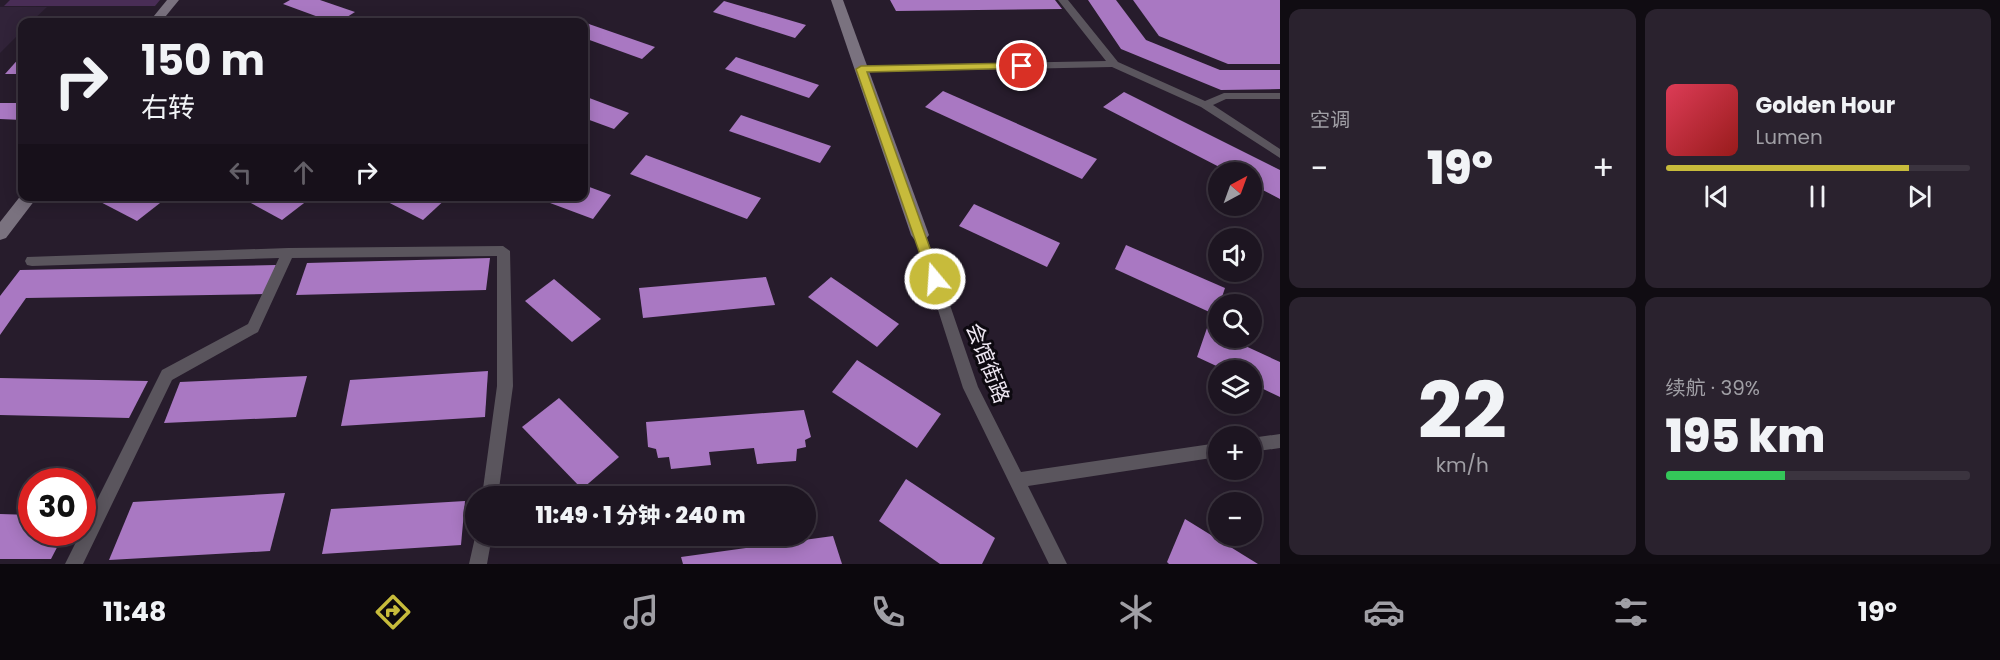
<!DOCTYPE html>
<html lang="zh">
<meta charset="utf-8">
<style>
:root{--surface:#1d1521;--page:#2a222e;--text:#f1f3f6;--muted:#a09fa5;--line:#3b343f;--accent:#c7bb3b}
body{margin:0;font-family:Poppins,"Noto Sans SC",sans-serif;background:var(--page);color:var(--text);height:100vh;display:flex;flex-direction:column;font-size:22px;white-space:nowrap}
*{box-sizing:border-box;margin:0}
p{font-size:20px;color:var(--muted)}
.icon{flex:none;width:33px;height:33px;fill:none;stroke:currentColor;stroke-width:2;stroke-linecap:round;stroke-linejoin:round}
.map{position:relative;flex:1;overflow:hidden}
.details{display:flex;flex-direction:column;gap:9px;padding:9px;background:#100c12;width:720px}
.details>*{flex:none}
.hud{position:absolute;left:18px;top:18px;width:570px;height:183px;border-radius:12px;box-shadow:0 3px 15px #0003,0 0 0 2px var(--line);background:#1d1521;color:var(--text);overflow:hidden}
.needle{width:39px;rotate:41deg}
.tools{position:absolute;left:1208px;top:162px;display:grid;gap:12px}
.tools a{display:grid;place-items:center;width:54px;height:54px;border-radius:50%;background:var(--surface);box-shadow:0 3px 15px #0003,0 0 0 2px var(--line);font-size:30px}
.speed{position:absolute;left:18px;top:468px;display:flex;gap:12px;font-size:30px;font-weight:700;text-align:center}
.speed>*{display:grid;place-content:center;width:78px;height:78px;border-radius:50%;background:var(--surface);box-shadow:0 3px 15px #0003,0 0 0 2px var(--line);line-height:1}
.speed .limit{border:9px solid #d22;background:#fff;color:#111}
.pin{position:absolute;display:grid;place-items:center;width:51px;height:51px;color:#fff;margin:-26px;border:3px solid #fff;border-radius:50%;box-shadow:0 2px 6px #0007}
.me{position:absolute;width:66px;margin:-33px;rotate:342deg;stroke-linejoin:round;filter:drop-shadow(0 0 4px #0008)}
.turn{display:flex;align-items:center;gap:21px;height:126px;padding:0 24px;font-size:27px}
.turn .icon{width:78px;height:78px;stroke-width:2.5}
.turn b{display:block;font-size:42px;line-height:51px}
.lanes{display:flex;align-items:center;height:57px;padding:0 24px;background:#0003;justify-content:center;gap:30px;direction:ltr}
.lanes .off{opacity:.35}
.big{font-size:45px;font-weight:800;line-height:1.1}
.details .card{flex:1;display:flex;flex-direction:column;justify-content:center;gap:9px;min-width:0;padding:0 21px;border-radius:12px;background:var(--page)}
.details .dial{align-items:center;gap:0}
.dial b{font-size:78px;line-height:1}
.song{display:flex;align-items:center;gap:18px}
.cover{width:72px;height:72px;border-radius:9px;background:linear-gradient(135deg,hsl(350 70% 55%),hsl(0 70% 35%))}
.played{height:6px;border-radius:3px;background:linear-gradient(90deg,var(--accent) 80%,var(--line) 80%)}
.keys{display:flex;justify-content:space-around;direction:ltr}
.heat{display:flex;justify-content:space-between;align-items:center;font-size:33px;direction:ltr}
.charge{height:9px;border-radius:4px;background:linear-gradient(90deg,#34c759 39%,var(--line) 0)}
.details .tiles{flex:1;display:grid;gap:9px;grid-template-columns:repeat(2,1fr)}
.trip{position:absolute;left:465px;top:486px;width:351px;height:60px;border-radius:30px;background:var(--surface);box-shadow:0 3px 15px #0003,0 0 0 2px var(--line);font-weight:800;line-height:60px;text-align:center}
.dock{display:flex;height:96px;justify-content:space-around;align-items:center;background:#0c080d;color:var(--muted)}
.dock .icon{width:42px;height:42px}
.dock .on{color:var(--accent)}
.dock b{font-size:27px;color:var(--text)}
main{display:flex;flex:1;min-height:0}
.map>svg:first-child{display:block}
</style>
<main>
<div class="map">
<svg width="1280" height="564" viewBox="0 0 1280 564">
<rect width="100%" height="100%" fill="#271c2c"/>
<polygon fill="#312339" points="0,7 47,7 31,22 22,22 22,31 0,53"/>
<polygon fill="#492d56" points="10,0 160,0 155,6 4,6"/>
<g fill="#a978c2">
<polygon points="290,0 320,0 355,12 339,22 332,22 283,4"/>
<polygon points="890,0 1055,0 1062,9 896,11"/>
<polygon points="1088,0 1116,0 1146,40 1220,70 1280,70 1280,89 1221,90 1121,49"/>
<polygon points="1133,0 1280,0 1280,64 1228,64 1159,36"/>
<polygon points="724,1 806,25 795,38 713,12"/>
<polygon points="57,19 123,19 120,22 54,22"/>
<polygon points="584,23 586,23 655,47 642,59 584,38"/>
<polygon points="22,55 22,74 5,74"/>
<polygon points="736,57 819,85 809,98 725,69"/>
<polygon points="943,91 1097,159 1082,179 925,107"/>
<polygon points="1124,92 1280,170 1280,199 1251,184 1251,172 1229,172 1103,107"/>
<polygon points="584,96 629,113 614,129 584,118"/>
<polygon points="0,103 22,103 22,120 0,119"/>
<polygon points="741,115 831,146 820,163 729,131"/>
<polygon points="646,155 761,198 747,219 630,174"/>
<polygon points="584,185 611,195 593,219 534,197 584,196"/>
<polygon points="89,196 169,196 137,221"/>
<polygon points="238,196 302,196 308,200 282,220"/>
<polygon points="376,196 449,196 423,220"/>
<polygon points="974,204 1060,243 1047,267 959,226"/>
<polygon points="1126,245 1225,288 1216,315 1115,269"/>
<polygon points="490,258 486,290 296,295 307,263"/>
<polygon points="276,265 265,294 26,298 0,335 0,296 20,270"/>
<polygon points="766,277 775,305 643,318 639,288"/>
<polygon points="831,277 899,324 877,347 808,297"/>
<polygon points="554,279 601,319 572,342 525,301"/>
<polygon points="1207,328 1218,333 1218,338 1228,338 1280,362 1280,397 1251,383 1251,370 1225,370 1197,357"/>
<polygon points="857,360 941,414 917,448 832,392"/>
<polygon points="488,371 485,417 341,426 350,380"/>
<polygon points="307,376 296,417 164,423 180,382"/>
<polygon points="0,378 148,381 129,418 0,415"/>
<polygon points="559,398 619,457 582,489 522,427"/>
<polygon points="804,410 811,437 805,440 806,447 797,449 796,461 757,464 754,448 709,452 711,465 671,469 669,457 658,458 656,449 648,447 646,422"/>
<polygon points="906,479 995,538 982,564 940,564 879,521"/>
<polygon points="285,493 270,551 109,560 133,502"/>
<polygon points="465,501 461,545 322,554 331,509"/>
<polygon points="0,514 32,515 32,532 65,532 51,559 0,559"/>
<polygon points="1185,519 1258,564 1169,564 1167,562"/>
<polygon points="833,536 842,564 683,564 681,557"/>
</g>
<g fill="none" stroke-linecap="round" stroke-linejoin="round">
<g fill="#5a555d" fill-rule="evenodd">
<polygon points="1058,0 1068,0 1118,62 1205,101 1224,93 1280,93 1280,99 1226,99 1213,105 1280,149 1280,158 1201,107 1112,67 861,72 856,69 861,66 1106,61"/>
<polygon points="920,230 926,235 978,387 1021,472 1218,443 1218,457 1028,486 1067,564 1049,564 963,388 914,235"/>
<polygon points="503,246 510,251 513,386 498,496 482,496 497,386 497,256 292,258 258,332 172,380 83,564 65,564 162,370 248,324 279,258 32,266 27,265 25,261 27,257 288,248"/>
<polygon points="1280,434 1280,448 1251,452 1251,438"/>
<polygon points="476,533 476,536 492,536 487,564 469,564"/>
</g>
<g fill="#7a727f" fill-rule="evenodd">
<polygon points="167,0 179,0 161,22 149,22"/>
<polygon points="831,0 843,0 929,235 926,239 920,241 914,239 911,235"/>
<polygon points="22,194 22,196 38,196 6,238 0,240 0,222"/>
</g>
</g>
<polygon fill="#c7bb3b" stroke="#817a26" stroke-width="1.5" points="1022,63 1026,64 1026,68 867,72 941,279 939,283 930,283 856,69 861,66"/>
<g text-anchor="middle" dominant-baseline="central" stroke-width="6" stroke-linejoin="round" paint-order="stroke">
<g font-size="21" fill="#eee7f2" stroke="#0d0910">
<text transform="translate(988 363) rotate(69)">会馆街路</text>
</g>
</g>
</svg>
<div class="tools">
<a><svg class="needle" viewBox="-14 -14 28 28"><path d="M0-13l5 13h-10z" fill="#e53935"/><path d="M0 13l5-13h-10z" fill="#a09fa5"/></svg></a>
<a><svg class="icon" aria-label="sound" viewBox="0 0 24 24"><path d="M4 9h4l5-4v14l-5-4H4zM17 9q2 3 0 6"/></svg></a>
<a><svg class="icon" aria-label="search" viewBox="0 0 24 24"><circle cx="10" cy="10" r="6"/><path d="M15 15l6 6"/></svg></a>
<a><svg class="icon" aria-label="layers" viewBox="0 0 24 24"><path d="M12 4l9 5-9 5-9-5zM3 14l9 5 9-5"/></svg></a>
<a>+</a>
<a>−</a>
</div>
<div class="speed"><div class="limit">30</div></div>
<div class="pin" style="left:1022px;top:66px;background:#d93025"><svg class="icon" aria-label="arrive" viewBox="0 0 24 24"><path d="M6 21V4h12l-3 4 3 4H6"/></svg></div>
<svg class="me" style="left:935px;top:279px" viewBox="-20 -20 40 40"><circle r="17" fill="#c7bb3b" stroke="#fff" stroke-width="3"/><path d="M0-11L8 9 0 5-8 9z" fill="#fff"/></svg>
<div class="trip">11:49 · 1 分钟 · 240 m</div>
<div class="hud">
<div class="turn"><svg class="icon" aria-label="right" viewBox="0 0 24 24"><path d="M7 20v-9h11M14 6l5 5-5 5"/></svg><div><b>150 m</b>右转</div></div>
<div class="lanes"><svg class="icon off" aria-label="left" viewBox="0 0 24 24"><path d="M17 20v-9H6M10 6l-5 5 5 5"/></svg><svg class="icon off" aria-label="ahead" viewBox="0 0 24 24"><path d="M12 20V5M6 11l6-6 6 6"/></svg><svg class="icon" aria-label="right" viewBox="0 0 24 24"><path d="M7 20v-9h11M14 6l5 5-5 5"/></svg></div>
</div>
</div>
<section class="details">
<div class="tiles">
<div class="card"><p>空调</p>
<div class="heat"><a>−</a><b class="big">19°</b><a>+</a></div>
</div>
<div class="card">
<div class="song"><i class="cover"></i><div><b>Golden Hour</b><p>Lumen</p></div></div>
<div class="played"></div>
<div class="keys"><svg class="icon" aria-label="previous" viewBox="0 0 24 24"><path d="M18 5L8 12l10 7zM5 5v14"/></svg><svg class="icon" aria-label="pause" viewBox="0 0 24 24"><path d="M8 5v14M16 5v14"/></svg><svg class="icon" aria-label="next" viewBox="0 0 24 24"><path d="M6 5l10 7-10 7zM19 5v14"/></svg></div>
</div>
<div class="card dial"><b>22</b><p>km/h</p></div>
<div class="card"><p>续航 · 39%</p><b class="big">195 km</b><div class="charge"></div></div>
</div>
</section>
</main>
<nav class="dock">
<b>11:48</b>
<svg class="icon on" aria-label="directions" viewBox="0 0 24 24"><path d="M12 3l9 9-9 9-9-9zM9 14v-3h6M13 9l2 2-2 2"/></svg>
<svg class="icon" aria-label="music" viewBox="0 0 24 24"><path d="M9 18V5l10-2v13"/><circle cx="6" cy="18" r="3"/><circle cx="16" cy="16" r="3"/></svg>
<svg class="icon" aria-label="phone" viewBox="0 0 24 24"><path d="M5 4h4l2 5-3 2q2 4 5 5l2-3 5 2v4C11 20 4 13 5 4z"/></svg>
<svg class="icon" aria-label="climate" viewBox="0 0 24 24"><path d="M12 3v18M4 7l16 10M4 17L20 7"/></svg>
<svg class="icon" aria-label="car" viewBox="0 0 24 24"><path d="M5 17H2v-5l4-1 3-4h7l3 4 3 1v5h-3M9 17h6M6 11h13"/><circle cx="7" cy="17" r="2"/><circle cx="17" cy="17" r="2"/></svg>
<svg class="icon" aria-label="filters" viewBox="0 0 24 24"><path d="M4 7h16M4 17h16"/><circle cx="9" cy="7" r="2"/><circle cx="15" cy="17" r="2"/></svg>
<b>19°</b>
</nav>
